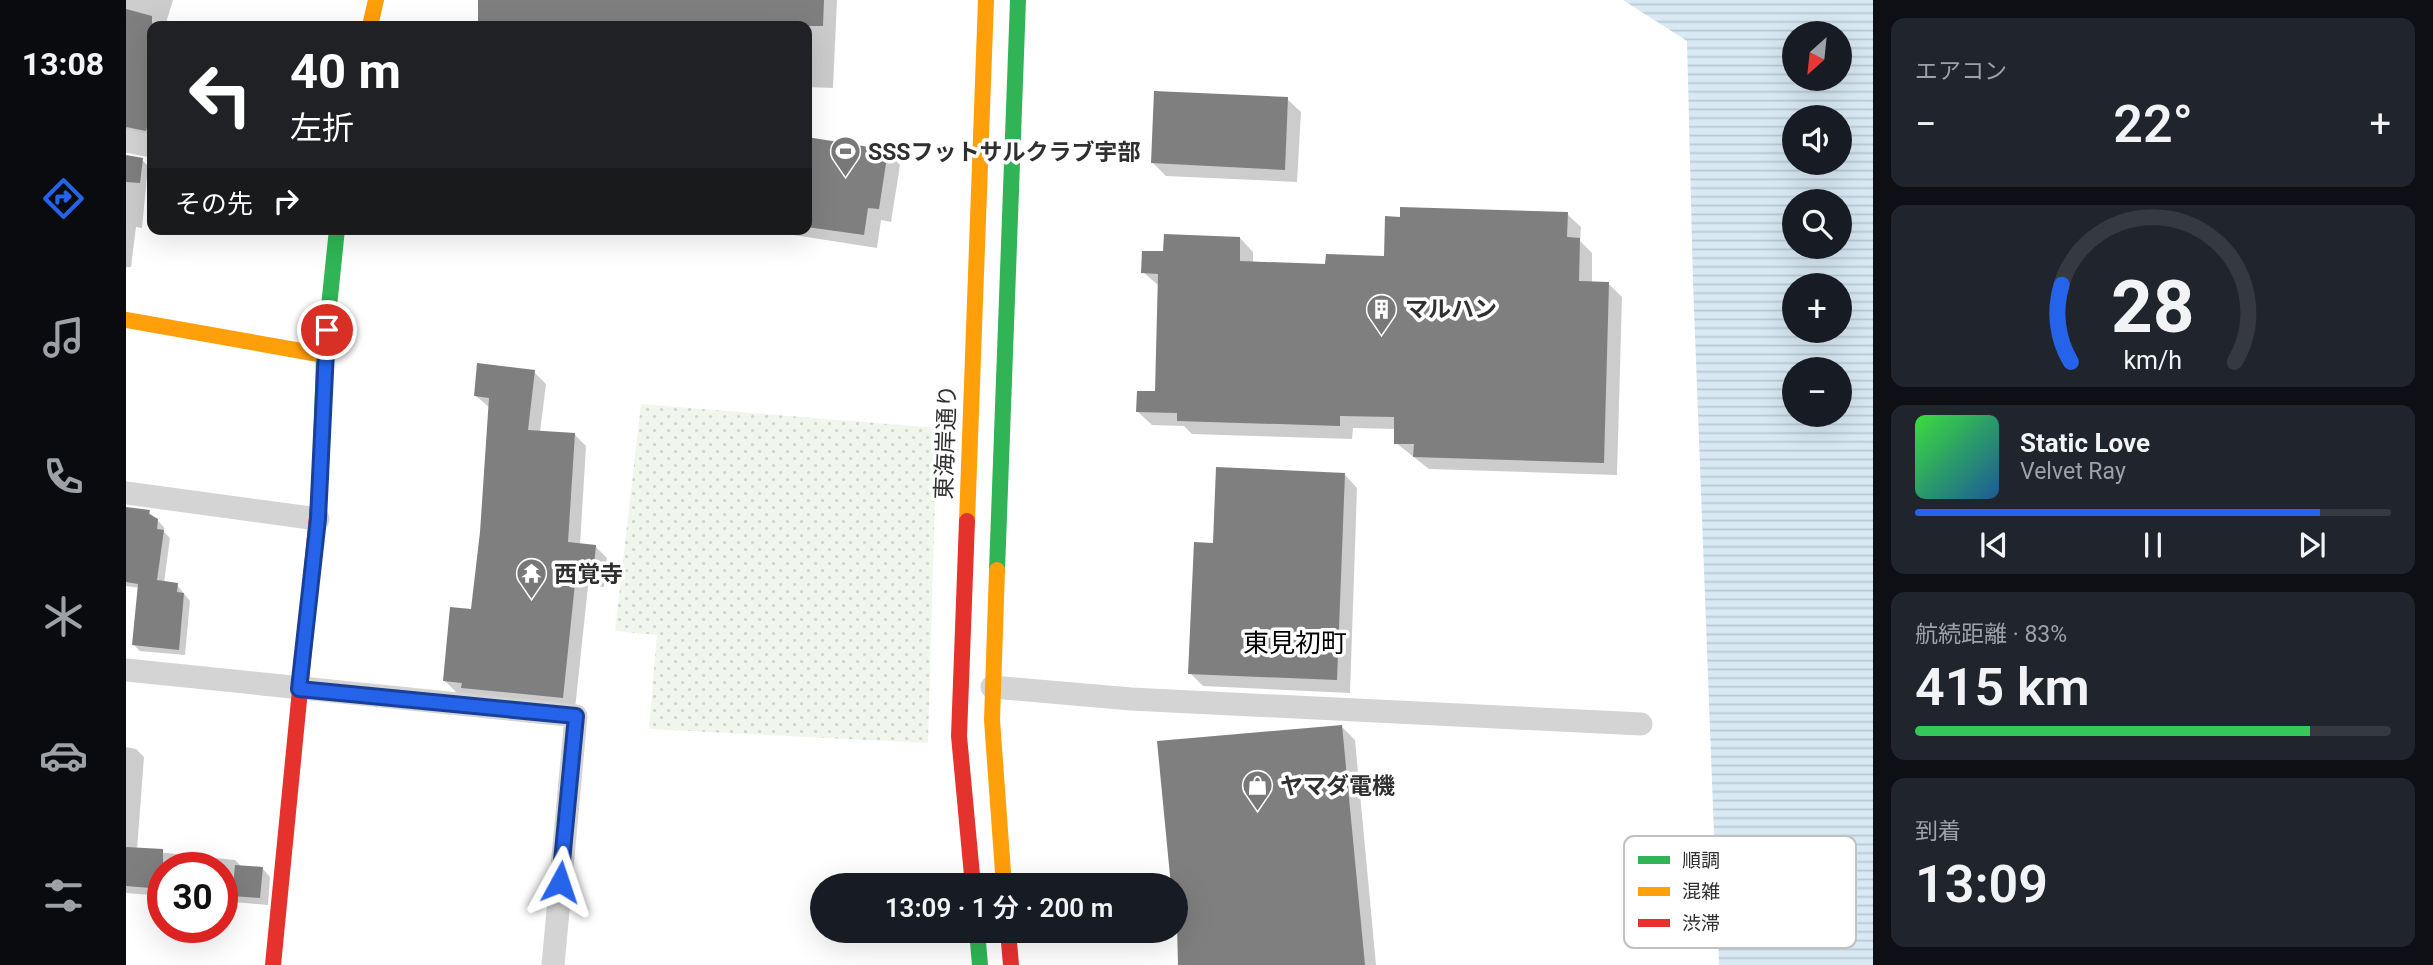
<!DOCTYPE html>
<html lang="ja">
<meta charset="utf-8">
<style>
:root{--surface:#171b24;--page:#20242c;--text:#f1f3f6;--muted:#9ea1a6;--line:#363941;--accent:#2563eb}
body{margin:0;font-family:Roboto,"Noto Sans JP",sans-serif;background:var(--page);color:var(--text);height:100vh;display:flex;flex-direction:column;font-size:26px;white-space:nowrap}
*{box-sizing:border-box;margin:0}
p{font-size:23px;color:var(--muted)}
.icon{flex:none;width:38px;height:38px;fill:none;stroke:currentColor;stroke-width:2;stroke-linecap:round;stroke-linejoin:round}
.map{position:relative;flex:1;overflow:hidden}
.sheet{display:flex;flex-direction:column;gap:18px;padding:18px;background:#0d0f14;width:560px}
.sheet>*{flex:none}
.guide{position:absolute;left:21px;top:21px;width:665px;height:214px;border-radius:14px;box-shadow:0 7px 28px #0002;background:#202124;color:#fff;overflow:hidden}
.needle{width:46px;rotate:207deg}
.controls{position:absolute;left:1656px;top:21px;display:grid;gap:14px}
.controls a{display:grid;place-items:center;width:70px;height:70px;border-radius:50%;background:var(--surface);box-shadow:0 7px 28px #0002;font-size:35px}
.speed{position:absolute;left:21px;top:852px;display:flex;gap:14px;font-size:35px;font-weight:700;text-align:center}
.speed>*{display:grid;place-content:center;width:91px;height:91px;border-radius:50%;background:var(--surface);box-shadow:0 7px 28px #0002;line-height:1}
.speed .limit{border:10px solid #d22;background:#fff;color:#111}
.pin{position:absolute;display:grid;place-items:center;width:60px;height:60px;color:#fff;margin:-30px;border:4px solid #fff;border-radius:50%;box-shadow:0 2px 7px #0007}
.me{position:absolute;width:77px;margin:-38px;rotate:5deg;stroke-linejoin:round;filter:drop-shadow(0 0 5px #0008)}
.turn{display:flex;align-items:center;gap:24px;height:147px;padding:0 28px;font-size:32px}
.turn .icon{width:91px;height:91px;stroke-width:2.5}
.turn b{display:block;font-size:49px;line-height:60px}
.then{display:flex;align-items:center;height:66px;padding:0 28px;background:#0003;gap:14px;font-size:26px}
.big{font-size:52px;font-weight:600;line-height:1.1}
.sheet .tile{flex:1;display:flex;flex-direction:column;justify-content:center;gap:10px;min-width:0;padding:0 24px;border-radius:14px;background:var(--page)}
.sheet .dial{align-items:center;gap:0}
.dial svg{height:182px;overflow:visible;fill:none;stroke:var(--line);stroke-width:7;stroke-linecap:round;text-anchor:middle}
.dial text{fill:var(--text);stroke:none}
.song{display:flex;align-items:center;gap:21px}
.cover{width:84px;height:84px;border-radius:10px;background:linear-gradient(135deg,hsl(120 70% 55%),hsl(210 70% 35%))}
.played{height:7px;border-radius:4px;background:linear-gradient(90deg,var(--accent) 85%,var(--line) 85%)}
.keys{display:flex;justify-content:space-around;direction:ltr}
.heat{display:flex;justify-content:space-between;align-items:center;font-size:38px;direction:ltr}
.charge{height:10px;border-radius:5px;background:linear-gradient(90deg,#34c759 83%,var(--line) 0)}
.trip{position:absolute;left:684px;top:873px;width:378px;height:70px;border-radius:35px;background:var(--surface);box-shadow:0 7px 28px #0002;font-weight:600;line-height:70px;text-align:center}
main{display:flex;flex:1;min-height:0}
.dock{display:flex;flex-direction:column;width:126px;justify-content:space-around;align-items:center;background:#090b0e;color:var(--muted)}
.dock .icon{width:49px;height:49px}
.dock .active{color:var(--accent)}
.dock b{font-size:32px;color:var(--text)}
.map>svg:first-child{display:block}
</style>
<main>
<nav class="dock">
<b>13:08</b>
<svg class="icon active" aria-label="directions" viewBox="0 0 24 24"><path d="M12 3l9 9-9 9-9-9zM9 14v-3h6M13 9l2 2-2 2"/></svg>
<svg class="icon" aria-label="music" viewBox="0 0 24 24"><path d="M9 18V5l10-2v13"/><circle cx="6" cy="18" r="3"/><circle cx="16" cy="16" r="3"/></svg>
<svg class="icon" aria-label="phone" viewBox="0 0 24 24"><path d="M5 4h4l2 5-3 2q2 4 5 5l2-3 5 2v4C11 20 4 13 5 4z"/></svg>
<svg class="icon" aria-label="climate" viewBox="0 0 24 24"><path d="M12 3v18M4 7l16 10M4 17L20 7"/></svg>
<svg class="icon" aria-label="car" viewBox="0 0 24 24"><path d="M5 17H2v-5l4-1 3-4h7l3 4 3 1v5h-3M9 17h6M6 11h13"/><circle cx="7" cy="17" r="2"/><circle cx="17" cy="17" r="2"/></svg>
<svg class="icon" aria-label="filters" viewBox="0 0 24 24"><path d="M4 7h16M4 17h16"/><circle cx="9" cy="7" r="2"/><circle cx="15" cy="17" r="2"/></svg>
</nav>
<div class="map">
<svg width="1747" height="965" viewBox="0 0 1747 965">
<defs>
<pattern id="park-dots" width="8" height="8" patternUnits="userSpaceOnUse" patternTransform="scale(1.75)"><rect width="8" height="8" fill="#f1f6ec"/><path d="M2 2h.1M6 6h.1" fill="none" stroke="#cfd3cb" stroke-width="1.8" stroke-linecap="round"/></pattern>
<pattern id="water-rules" width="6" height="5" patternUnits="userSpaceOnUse" patternTransform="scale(1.75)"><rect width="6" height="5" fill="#d8e9f4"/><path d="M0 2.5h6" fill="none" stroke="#bac8d2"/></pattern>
</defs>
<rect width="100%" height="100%" fill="#fff"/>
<polygon fill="url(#park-dots)" points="515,404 811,428 802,743 523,729 531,635 489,631"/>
<path fill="url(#water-rules)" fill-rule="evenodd" d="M1497,0H1747V965H1593L1567,282L1561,41ZM1668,33H1713V79H1668ZM1668,117H1713V163H1668ZM1668,201H1713V247H1668ZM1668,285H1713V331H1668ZM1668,369H1713V415H1668Z"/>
<g fill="#0003">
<polygon points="0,0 47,0 39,26 26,26 26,136 0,136"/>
<polygon points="354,0 711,0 707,88 681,87 681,26 354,26"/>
<polygon points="1161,99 1175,112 1171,182 1040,176 1027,163"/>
<polygon points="681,139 761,151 774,165 765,222 755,220 751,248 630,229 681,229"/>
<polygon points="0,156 16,160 22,166 16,228 10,227 5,267 0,267"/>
<polygon points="1441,214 1455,227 1454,241 1466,253 1466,283 1483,284 1496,297 1491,475 1303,469 1270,443 1270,429 1227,428 1226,439 1066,434 1058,426 1026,425 1012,412 1031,393 1033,286 1017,272 1039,253 1114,238 1127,252 1127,263 1201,266 1260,258"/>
<polygon points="408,372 420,384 414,432 448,434 460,446 454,545 469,546 481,558 478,587 462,586 449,709 331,693 319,681 346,611 356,532 364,408 349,395"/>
<polygon points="1218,474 1231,488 1224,693 1077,686 1064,673 1089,545"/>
<polygon points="0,509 23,512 38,527 38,532 44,538 38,583 51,585 64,601 59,655 14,651 7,644 14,588 0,586"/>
<polygon points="1216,727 1229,740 1250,965 1054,965 1050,886"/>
<polygon points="0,747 10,749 18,757 11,850 109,860 116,867 137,869 144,877 142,905 96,901 96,868 37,868 37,896 0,893"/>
</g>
<g fill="#7f7f7f">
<polygon points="352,0 698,0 697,26 352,26"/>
<polygon points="0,9 26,16 26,111 20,131 0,127"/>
<polygon points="1028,91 1162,97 1159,170 1025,163"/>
<polygon points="681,137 762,150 753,209 742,208 738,235 681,227"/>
<polygon points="0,155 17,158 14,183 0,182"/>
<polygon points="1274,207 1442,212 1441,237 1454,238 1453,281 1483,282 1478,463 1287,457 1288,444 1268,444 1268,417 1214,416 1214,426 1051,421 1051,413 1010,412 1011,391 1029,391 1032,274 1015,273 1016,251 1037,251 1038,234 1114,237 1114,261 1199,264 1200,254 1258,256 1259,216 1274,217"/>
<polygon points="351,363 409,370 402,430 449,433 442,542 470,545 467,576 450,574 437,698 335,688 336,683 317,681 324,607 345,609 354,532 363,398 348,396"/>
<polygon points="1090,467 1219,473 1211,680 1062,674 1068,542 1087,543"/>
<polygon points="0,507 24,510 23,514 32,519 31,529 38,530 31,580 52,583 51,592 58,593 53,650 6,645 12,584 0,582"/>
<polygon points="1216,725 1239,965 1052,965 1050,886 1045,886 1031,741"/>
<polygon points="0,847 37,849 37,889 0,886"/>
<polygon points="109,865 137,867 134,898 106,896"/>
</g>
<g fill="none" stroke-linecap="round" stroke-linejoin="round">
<g stroke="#d4d4d4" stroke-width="23">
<polyline points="0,141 26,146"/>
<polyline points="0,493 192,519"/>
<polyline points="0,670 450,716 427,965"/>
<polyline points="866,687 1005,699 1515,724"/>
</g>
<g stroke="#30b455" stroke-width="16">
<polyline points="194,486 198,355 211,229"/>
<polyline points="871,570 892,0"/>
<polyline points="851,931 854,965"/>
</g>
<g stroke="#ff9f0a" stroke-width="16">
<polyline points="244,26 250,0"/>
<polyline points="0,320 198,355"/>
<polyline points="841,521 860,0"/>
<polyline points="871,570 866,720 878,886"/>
</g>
<g stroke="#e5322d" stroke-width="16">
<polyline points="841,521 833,736 847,886"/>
<polyline points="882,931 885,965"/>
<polyline points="147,965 194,486"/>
</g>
</g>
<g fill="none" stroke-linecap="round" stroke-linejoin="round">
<defs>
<polyline id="route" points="201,330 192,519 173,689 450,716 434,882"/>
</defs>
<use href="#route" stroke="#184099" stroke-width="18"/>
<use href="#route" stroke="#2563eb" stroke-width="12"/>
</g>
<defs>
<symbol id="stadium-pin" viewBox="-11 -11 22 30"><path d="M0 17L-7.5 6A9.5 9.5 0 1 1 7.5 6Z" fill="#787878" stroke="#fff"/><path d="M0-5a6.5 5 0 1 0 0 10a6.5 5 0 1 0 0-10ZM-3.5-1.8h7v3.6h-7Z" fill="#fff"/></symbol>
<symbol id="building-pin" viewBox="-11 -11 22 30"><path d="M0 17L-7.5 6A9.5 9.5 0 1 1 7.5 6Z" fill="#787878" stroke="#fff"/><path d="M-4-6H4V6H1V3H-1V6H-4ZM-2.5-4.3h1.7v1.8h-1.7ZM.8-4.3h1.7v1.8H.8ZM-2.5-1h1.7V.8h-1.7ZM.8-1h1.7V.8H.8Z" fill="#fff"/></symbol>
<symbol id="temple-pin" viewBox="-11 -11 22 30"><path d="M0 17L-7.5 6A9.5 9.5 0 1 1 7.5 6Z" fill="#787878" stroke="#fff"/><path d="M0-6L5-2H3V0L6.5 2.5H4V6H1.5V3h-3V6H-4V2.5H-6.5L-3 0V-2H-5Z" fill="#fff"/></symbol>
<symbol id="shop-pin" viewBox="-11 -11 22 30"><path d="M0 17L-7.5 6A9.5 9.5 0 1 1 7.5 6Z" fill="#787878" stroke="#fff"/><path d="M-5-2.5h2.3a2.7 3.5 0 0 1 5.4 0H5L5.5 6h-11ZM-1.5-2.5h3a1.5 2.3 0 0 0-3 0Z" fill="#fff"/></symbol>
</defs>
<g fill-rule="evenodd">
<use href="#stadium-pin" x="702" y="134" width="35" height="47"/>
<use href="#building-pin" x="1238" y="292" width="35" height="47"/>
<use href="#temple-pin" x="388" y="556" width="35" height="47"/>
<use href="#shop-pin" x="1114" y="768" width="35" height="47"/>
</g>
<g text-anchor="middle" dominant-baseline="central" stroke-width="7" stroke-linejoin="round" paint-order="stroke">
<g font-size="23" font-weight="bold" fill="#303030" stroke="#fff" text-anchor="start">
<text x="742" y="152">SSSフットサルクラブ宇部</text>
<text x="1279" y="309">マルハン</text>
<text x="428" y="574">西覚寺</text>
<text x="1154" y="786">ヤマダ電機</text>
</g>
<g font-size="23" fill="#303030" stroke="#fff">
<text transform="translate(820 442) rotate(-88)">東海岸通り</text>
</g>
<g font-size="26" fill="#000" stroke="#fff">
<text x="1169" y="643">東見初町</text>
</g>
</g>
<rect x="1498" y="836" width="232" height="112" rx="10" fill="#fff" stroke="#c1c1c1" stroke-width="2"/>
<rect x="1512" y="856" width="32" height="8" fill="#30b455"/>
<rect x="1512" y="887" width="32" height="9" fill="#ff9f0a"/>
<rect x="1512" y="919" width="32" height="8" fill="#e5322d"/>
<g font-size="19" fill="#303030">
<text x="1556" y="867">順調</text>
<text x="1556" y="898">混雑</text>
<text x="1556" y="930">渋滞</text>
</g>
</svg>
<div class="controls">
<a><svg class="needle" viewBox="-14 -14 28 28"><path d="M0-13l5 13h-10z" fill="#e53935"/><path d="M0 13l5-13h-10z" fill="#9ea1a6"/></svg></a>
<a><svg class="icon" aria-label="sound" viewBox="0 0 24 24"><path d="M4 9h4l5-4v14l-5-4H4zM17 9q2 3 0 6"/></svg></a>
<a><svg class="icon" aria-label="search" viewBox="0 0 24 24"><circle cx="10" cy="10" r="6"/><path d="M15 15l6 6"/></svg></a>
<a>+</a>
<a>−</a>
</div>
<div class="speed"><div class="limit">30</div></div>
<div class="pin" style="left:201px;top:330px;background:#d93025"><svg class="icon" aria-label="arrive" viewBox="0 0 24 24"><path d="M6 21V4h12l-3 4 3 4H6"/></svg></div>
<svg class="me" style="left:434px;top:882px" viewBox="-20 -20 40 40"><path d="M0-17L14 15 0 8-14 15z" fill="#2563eb" stroke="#fff" stroke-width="4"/></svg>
<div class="trip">13:09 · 1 分 · 200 m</div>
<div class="guide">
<div class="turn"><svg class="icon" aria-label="left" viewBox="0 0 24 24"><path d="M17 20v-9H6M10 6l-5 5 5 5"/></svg><div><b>40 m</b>左折</div></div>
<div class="then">その先<svg class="icon" aria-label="right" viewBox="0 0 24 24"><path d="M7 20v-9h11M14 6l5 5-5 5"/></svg></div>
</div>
</div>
<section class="sheet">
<div class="tile"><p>エアコン</p>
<div class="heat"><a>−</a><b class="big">22°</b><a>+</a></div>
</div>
<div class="tile dial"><svg viewBox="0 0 100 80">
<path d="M14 69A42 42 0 1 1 86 69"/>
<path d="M14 69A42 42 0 0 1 10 35" stroke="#2563eb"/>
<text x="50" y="56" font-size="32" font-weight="700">28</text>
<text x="50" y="72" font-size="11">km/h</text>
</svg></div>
<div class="tile">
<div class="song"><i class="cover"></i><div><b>Static Love</b><p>Velvet Ray</p></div></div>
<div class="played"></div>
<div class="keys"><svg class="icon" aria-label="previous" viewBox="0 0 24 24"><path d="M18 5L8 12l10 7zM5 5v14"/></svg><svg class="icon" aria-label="pause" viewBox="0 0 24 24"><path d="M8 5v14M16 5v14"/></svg><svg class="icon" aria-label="next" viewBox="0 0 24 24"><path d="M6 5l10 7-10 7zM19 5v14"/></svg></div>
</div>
<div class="tile"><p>航続距離 · 83%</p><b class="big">415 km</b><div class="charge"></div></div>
<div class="tile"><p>到着</p><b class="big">13:09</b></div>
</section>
</main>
